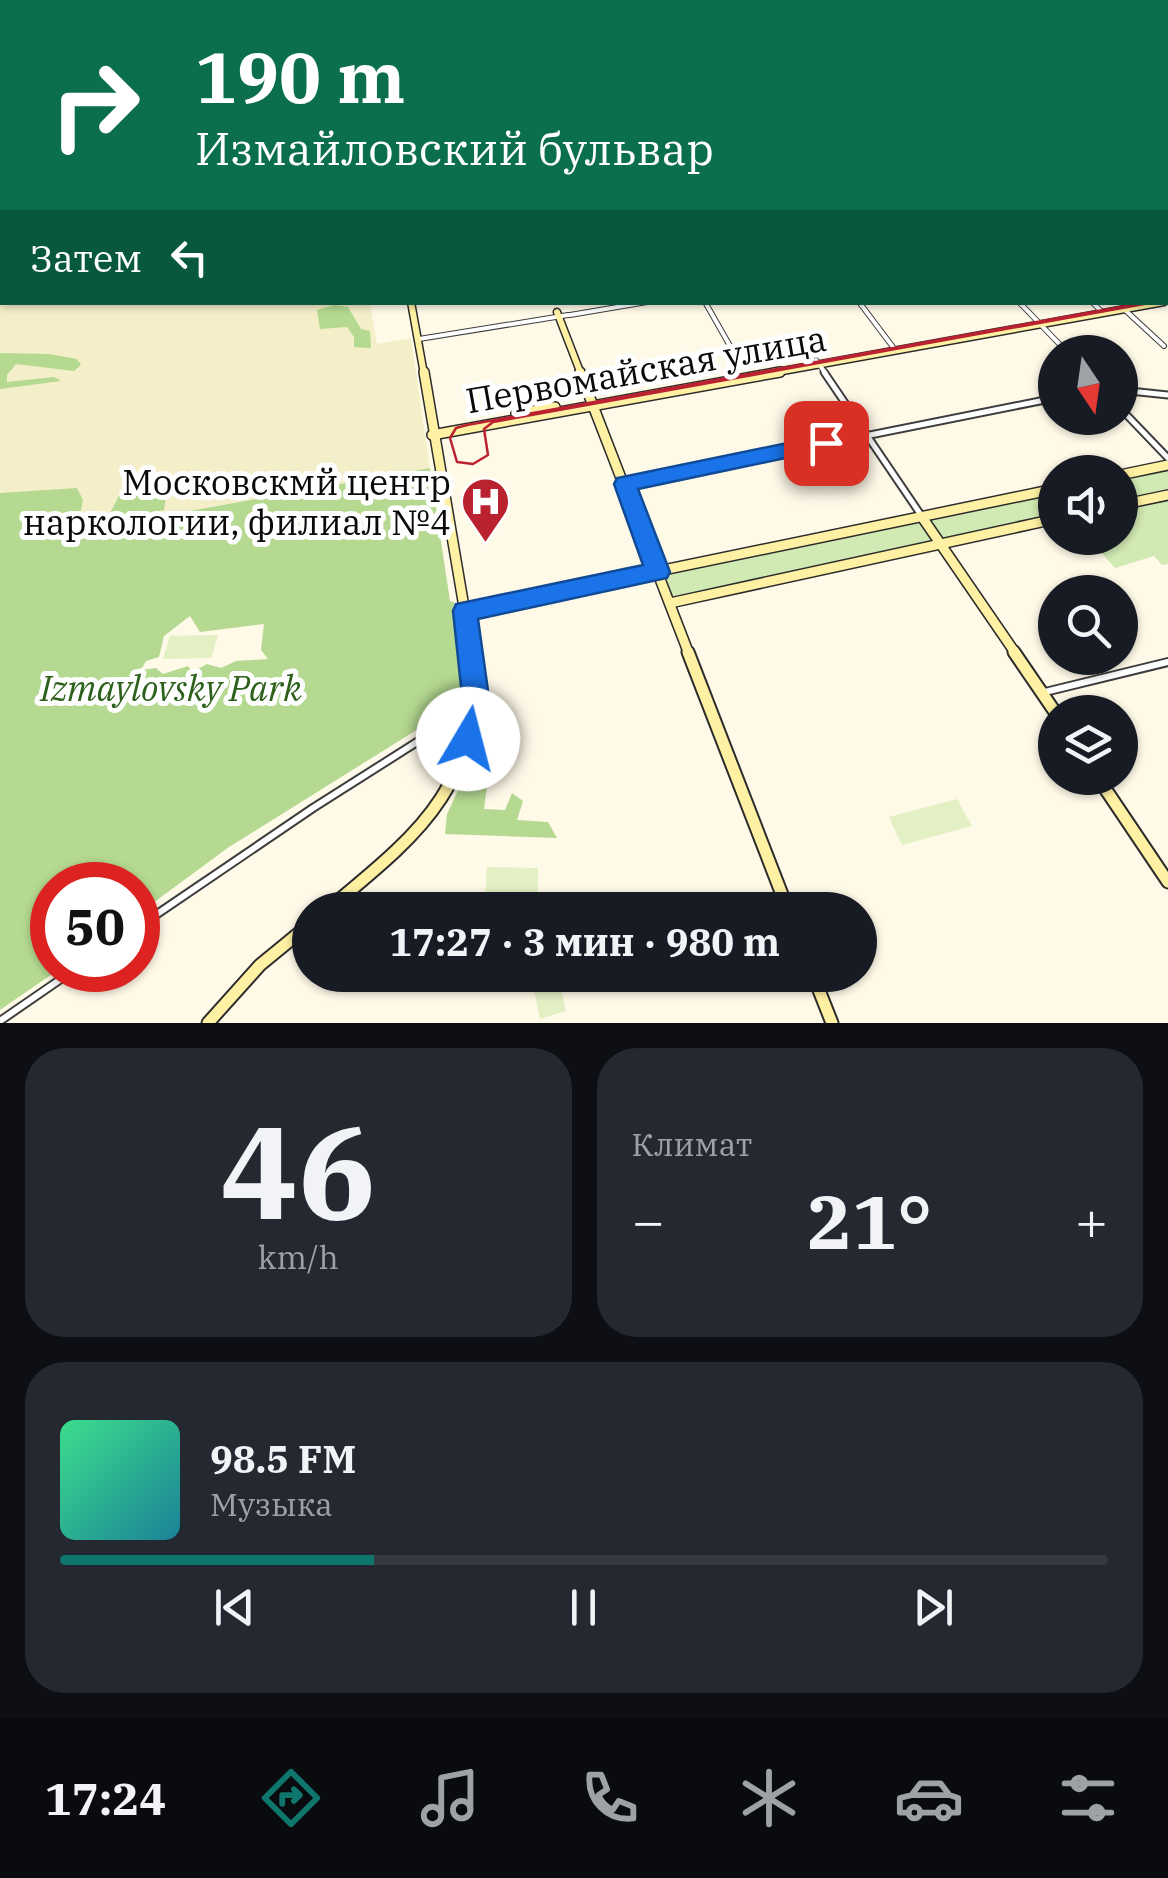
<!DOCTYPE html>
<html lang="ru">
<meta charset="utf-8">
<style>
:root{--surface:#171b24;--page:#242831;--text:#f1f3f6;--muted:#9ea1a6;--line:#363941;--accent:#0f766e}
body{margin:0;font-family:"IBM Plex Serif",serif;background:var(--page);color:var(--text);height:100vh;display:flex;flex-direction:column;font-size:38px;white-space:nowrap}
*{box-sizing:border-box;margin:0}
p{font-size:32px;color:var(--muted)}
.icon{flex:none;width:55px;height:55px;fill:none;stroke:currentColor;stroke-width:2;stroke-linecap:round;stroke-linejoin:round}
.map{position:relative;height:1023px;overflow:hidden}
.panel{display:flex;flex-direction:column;gap:25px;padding:25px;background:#0d0f14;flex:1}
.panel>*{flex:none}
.hud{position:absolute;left:0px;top:0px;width:1170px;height:305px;box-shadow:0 2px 8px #0004;background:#0b6e4f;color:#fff;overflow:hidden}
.needle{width:65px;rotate:167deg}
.buttons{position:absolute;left:1038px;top:335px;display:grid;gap:20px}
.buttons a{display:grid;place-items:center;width:100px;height:100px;border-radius:50%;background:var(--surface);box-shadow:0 2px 8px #0004;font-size:50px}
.speed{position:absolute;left:30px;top:862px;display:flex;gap:20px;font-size:50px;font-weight:700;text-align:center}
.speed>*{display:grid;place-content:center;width:130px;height:130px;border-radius:50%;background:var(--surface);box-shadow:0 2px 8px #0004;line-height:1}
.speed .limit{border:15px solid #d22;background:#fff;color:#111}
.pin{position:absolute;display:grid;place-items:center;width:85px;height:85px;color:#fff;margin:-42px;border-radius:20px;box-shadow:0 5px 15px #0006}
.me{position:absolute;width:110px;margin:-55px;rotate:8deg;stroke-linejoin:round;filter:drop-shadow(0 0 8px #0008)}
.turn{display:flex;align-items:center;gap:35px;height:210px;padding:0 30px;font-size:45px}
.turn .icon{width:130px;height:130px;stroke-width:2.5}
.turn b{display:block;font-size:70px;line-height:85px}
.then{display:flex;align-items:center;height:95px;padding:0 30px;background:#0003;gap:20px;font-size:38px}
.big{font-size:75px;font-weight:700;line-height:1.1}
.panel .card{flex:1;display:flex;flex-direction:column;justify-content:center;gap:15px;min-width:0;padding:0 35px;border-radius:40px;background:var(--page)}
.panel .dial{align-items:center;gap:0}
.dial b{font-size:130px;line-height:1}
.song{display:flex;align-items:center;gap:30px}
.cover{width:120px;height:120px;border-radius:15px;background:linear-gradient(135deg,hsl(150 70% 55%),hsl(190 70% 35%))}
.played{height:10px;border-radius:5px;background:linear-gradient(90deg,var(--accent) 30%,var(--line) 30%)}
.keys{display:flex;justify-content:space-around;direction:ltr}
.heat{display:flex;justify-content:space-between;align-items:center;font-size:55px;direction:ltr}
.panel .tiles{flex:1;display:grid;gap:25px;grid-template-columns:1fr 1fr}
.card:last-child{grid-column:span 2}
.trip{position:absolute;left:292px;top:892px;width:585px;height:100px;border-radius:50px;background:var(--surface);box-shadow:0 2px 8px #0004;font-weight:700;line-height:100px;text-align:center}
.tabs{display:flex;height:160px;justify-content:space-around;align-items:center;background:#090b0e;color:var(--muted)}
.tabs .icon{width:70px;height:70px}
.tabs .current{color:var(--accent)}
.tabs b{font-size:45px;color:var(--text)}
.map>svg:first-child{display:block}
</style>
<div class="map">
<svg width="1168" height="1023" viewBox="0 0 1168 1023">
<rect width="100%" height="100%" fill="#fff9e8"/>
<polygon fill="#f4efc8" points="0,273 2,302 370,303 377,344 411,338 430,468 0,544"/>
<g fill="#d1e9b2">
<polygon points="1168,467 1168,493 1120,503 1120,477"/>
<polygon points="1055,491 1055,517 944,541 928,521"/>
<polygon points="1168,501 1168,564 1162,565 1154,556 1115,568 1088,538 1120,538 1120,511"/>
<polygon points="918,519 935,542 676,598 671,596 663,576"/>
</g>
<g fill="#b5d991" fill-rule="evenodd">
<polygon points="334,305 348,307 361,329 370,331 371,348 354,347 354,337 347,327 320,329 317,310"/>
<polygon points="0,353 49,354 77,359 81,365 74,371 16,364 7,375 7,382 54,377 61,381 0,389"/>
<path d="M430,468L450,601L454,602L463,649V701L229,847L138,914V885H52V970H58L0,1010V493L77,488L83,500L80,515L99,527ZM190,616L200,632L264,624L261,650L268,659L236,661L221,668L207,664L192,672L188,666L163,674L156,668L141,670L146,661L159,657L164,636Z"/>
<polygon points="169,476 164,510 106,521 124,486"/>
<polygon points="475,754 491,756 484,809 505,810 512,793 523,801 517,820 548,822 557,838 445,834 447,814"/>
</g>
<g fill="#e2f0c4">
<polygon points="218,635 211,658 163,659 170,636"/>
<polygon points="957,799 972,826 902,845 889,817"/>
<polygon points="487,867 538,868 538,910 484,910"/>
<polygon points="531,975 558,975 566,1011 540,1019"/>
</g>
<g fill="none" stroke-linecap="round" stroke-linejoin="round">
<g stroke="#3297ce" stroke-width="2.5">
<polyline points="711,0 719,2"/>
<polyline points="773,0 779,2"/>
</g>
<polyline stroke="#acdef7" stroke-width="4" points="1085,2 1091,0"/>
<defs>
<g id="street-far3">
<polyline points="188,2 199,0"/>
<polyline points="342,2 352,0"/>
<polyline points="0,102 2,93"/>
</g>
<g id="street-far2">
<polyline points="705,302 738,360"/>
<polyline points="859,302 896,351"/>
<polyline points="1019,302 1067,352"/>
<polyline points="1092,302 1103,313"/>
<polyline points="1125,310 1164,346"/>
<polyline points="570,315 647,302"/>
<polyline points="419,339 568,315"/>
<polyline points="816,360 826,374"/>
</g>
<g id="street-far1">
<polyline points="824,372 921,515"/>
<polyline points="1120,390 1168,395"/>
<polyline points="1120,408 1168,458"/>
<polyline points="625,484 1055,398"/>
</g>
<g id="street">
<polyline points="1045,692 1168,662"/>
<polyline points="138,927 313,808 469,709"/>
<polyline points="0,1021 74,970"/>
</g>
<polyline id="secondary-far3" points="91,0 103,2"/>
<g id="secondary-far2">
<polyline points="411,302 424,374"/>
<polyline points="557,312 581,374"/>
<polyline points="766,374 1164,302"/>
</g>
<g id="secondary-far1">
<polyline points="424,372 472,654"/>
<polyline points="580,372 689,654"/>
<polyline points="516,414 555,407"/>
<polyline points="432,435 780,372"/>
<polyline points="1120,475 1168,465"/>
<polyline points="1120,505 1168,495"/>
<polyline points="922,517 1016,654"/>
<polyline points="670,603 1055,519"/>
<polyline points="465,611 1055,489"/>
</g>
<g id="secondary">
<polyline points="688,652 788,910"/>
<polyline points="1014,652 1055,712"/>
<polyline points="1098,778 1168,882"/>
<path d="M327,910C421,832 482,786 472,652"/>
<polyline points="813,975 832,1023"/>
<polyline points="208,1023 260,965 310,924"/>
</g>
<polyline id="primary" points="118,2 129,0"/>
</defs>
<use href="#street-far3" stroke="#3d3d3d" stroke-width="5"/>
<use href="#street-far2" stroke="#3d3d3d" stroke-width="6"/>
<use href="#street-far1" stroke="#3d3d3d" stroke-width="9"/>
<use href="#street" stroke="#3d3d3d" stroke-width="10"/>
<use href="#secondary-far3" stroke="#2c2c2c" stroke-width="8"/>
<use href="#secondary-far2" stroke="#2c2c2c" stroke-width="9"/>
<use href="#secondary-far1" stroke="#2c2c2c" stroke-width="12"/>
<use href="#secondary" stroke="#2c2c2c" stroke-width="15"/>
<use href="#primary" stroke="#1b1b1b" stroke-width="9"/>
<use href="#street-far3" stroke="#fff" stroke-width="2.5"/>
<use href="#street-far2" stroke="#fff" stroke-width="4"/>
<use href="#street-far1" stroke="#fff" stroke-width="5"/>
<use href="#street" stroke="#fff" stroke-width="6"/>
<use href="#secondary-far3" stroke="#fff1a3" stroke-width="5"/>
<use href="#secondary-far2" stroke="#fff1a3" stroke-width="6"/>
<use href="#secondary-far1" stroke="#fff1a3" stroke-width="9"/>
<use href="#secondary" stroke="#fff1a3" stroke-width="11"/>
<use href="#primary" stroke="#facd5c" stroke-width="6"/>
<polyline stroke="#bb2230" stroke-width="2.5" points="1148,302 467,425 456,428 450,438 457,462 473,464 488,455 484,429 493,422 1155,302"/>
</g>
<polygon fill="#1a73e8" stroke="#114b97" stroke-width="2.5" points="826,435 836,443 833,448 638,489 670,572 667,578 478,619 490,705 478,748 468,752 459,748 455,739 463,705 453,611 456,604 643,565 614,484 617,478"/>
<defs>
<symbol id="hospital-pin" viewBox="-11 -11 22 30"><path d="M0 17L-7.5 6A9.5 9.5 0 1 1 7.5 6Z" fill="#bb2230" stroke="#fff"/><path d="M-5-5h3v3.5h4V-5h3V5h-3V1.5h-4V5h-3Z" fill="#fff"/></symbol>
</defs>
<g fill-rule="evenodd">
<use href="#hospital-pin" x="458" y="474" width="55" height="75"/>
</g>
<g text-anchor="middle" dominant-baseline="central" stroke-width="10" stroke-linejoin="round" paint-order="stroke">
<g font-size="35" fill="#0a0a0a" stroke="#fff">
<text transform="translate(646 369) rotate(-10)">Первомайская улица</text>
</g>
<g font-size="35" fill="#0a0a0a" stroke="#fff" text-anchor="end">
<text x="451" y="482">Московскмй центр<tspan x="451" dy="40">наркологии, филиал №4</tspan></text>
</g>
<g font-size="35" font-style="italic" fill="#2d611b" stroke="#fff">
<text x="171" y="688">Izmaylovsky Park</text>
</g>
</g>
</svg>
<div class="buttons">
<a><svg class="needle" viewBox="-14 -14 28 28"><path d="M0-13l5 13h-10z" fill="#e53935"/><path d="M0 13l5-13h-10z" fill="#9ea1a6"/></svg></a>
<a><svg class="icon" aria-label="sound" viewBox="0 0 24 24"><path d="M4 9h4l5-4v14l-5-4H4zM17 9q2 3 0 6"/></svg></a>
<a><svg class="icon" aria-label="search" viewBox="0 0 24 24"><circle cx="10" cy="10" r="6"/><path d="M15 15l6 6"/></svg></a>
<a><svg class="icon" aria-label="layers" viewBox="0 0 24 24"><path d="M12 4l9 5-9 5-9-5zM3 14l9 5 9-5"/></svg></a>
</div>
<div class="speed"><div class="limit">50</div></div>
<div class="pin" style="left:826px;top:443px;background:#d93025"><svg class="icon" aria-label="arrive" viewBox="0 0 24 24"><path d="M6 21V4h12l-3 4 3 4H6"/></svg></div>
<svg class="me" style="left:468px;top:739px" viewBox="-20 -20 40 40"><circle r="19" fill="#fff"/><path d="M0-13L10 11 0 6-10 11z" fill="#1a73e8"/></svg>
<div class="trip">17:27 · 3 мин · 980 m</div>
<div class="hud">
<div class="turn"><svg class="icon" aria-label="right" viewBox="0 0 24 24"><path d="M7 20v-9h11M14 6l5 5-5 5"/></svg><div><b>190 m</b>Измайловский бульвар</div></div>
<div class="then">Затем<svg class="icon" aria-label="left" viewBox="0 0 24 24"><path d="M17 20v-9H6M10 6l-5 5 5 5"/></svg></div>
</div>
</div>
<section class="panel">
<div class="tiles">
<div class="card dial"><b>46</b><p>km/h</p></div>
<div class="card"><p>Климат</p>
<div class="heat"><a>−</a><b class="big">21°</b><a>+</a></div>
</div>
<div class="card">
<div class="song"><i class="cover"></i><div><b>98.5 FM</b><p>Музыка</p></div></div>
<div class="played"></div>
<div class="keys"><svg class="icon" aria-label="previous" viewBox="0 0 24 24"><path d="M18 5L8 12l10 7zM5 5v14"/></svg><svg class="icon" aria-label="pause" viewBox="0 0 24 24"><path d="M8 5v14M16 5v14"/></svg><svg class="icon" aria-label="next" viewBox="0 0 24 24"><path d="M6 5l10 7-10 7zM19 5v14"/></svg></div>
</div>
</div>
</section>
<nav class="tabs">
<b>17:24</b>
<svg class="icon current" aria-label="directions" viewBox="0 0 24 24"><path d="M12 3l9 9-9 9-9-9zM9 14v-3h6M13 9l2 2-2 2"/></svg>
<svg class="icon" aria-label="music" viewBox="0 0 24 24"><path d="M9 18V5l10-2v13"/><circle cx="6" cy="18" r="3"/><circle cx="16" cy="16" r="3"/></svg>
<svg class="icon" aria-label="phone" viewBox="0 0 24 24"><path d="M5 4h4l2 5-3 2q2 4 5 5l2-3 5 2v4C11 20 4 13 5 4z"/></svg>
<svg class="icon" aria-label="climate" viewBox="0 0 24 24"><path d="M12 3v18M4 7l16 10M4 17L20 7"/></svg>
<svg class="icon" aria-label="car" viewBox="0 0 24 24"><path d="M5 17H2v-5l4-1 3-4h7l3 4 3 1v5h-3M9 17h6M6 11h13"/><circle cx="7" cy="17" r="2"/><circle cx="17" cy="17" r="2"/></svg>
<svg class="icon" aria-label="filters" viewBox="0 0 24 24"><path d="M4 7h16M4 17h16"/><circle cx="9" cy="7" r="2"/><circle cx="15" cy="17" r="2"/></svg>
</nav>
